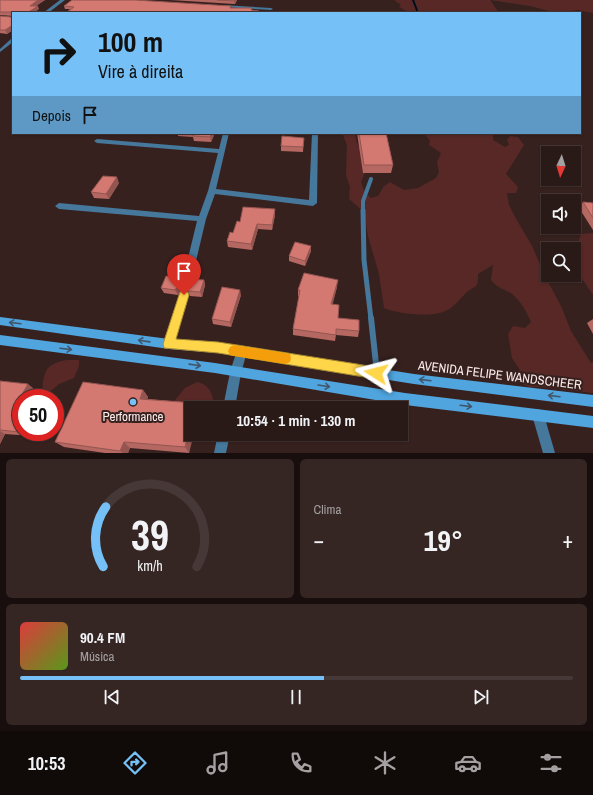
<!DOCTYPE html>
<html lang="pt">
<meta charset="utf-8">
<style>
:root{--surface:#291917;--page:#352624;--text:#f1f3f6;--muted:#a5a0a1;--line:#453836;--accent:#75c0f6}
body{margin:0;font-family:"Archivo Narrow",sans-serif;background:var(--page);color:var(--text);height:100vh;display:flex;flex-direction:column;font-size:15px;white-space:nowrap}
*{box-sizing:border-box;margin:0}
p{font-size:13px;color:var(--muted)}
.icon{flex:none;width:22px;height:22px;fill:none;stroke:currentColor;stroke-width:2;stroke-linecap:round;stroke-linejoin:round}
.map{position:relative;height:453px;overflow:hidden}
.side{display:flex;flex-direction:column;gap:6px;padding:6px;background:#170e0d;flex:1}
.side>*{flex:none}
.hud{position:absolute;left:12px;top:12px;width:569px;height:122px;border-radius:0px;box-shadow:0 1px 3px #0004,0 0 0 1px var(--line);background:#75c0f6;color:#111;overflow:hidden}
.needle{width:26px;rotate:184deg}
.fabs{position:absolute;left:541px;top:146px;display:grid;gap:8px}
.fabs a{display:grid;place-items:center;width:40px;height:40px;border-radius:0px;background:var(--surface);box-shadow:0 1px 3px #0004,0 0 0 1px var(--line);font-size:20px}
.speed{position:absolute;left:12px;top:389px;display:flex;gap:8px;font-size:20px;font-weight:700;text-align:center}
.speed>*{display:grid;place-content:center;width:52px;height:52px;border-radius:50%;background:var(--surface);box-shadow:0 1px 3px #0004,0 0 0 1px var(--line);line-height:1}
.speed .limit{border:6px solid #d22;background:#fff;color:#111}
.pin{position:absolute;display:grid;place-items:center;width:34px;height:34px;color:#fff;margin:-41px -17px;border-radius:50% 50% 50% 0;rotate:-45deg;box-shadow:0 0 4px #0007}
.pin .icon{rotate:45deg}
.me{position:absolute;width:44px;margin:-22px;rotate:279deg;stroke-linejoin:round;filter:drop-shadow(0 0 3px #0008)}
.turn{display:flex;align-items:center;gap:14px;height:84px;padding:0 20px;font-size:18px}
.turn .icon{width:52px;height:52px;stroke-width:2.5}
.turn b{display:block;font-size:28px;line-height:34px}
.then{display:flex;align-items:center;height:38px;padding:0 20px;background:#0003;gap:8px;font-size:15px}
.big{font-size:30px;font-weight:700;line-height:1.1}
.side .widget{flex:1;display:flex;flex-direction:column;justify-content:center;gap:6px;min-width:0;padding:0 14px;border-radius:6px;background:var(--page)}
.side .dial{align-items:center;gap:0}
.dial svg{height:104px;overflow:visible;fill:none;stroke:var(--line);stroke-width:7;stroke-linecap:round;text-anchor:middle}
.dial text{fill:var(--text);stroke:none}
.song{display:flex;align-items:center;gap:12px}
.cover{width:48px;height:48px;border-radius:6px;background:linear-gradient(135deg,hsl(0 70% 55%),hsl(90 70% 35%))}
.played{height:4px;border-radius:2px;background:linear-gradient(90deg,var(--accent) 55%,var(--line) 55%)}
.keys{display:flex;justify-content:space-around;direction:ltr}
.heat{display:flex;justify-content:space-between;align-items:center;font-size:22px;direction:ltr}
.side .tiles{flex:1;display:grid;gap:6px;grid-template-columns:1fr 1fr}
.widget:last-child{grid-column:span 2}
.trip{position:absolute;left:184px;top:401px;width:224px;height:40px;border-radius:0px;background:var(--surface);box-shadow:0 1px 3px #0004,0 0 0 1px var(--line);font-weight:700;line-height:40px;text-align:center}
.tabs{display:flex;height:64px;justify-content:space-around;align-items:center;background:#100a09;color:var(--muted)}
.tabs .icon{width:28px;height:28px}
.tabs .selected{color:var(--accent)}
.tabs b{font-size:18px;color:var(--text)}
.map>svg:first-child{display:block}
</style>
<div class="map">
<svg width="593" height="453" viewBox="0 0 593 453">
<rect width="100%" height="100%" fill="#37211f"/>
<g fill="#572825">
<polygon points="394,0 593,0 593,13 578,10 570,11 571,13 557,13 530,6 490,0 499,13 410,13 399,7 401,5"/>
<path d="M342,133L355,134L357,143L362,152L365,172L361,182L365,193L371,198L378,196L384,186L390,182L404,190L418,188L436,178L439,172L437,162L441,153L429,145L430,140L425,135L432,133H493V140L505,147L509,145L507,140L510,136L518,137L524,145L506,174L518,187L516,193H507L509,205L515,217L532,246L546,278L561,306L571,331L591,363L593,362V393L541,387H530L516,382L513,376L520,370L512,358L508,334L513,326L525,328L531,322C527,312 519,298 509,292C500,287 499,289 491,280L493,265L478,274C479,291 473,285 464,295C457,302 452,309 443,312C427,317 399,314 384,308L379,274L368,236L364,212L349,199L350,187L346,175L347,145Z"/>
<polygon points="593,233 593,295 579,274 576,249 581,234"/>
<path d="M67,360H79V366L74,378L59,384L47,394L42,393C44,372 44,364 67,360Z"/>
<path d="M197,382C209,384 215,396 213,408H191L160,404L175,400L185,388Z"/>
</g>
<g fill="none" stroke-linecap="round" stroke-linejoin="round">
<polyline stroke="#000e1e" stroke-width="2" points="413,0 418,13"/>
<polyline stroke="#46789c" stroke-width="4" points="363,211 363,201 371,179"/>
<polyline stroke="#46789c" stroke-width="5" points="363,210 364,260 371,319"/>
<polyline stroke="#46789c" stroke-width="6" points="371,318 377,373"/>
<g fill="#46789c" fill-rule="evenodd">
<polygon points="60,0 65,0 48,13 43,13"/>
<polygon points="222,5 271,8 273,9 271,10 221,7"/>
<polygon points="11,39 13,39 13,42 0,52 0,49"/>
<polygon points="223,133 229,133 216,189 309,200 312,133 318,133 317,203 313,206 215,194 206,219 190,286 187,287 184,286 182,283 197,221 59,209 55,206 59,203 199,216 208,191 218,153 97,143 94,141 97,139 219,149"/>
<polygon points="184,291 187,292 189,295 174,344 173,347 169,349 165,347 164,344 179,295 181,292"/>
<path d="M242,347L246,349L247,352L241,373L235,408H223C227,388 230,367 238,349Z"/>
<polygon points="538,409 542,411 544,415 555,453 543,453 532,415 534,411"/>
<polygon points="218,434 230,434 226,453 214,453"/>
</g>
<g fill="#50a5df" fill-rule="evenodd">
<polygon points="0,317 169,339 218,343 414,374 593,395 593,407 414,384 218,353 169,349 0,325"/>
<polygon points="0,335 215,363 405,393 593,416 593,428 405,405 215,373 0,345"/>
</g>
</g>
<g fill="#b56862">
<polygon points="0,0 45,0 36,6 39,9 13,13 13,30 7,34 0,33 0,16 11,17 13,16 0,15"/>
<polygon points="170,0 237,0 235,4"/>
<polygon points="64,6 232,8 252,8 252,10 259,11 259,13 66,13 70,9 65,9"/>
<polygon points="178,133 215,133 211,142 194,141 193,137 178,136"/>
<polygon points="357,133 386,133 393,165 391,173 363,173"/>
<polygon points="304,138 303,152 281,151 281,146"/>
<polygon points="119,183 109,199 94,198 91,192"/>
<polygon points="583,202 593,203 593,230 579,208"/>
<polygon points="275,209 275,215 272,230 258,229 252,250 228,247 227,241 240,222"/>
<polygon points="311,246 311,251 305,266 289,261 289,256"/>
<polygon points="204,280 205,285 202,297 190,296 188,291 184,290 181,291 178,295 164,293 161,288 181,282 185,283"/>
<polygon points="337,287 332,305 338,318 359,331 358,337 336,335 335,341 293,335 293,329 299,296 298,296 298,290"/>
<polygon points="241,295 231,327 213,324 212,319"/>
<polygon points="593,319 593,334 587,323"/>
<polygon points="0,381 33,388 28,398 21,398 21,432 48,432 46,437 5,434 0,444"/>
<polygon points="143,390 148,397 147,399 195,403 189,453 130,448 128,453 105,453 64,447 55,442"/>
</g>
<g fill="#945550">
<polygon points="38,0 45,0 31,9 30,6"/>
<polygon points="235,0 237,0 235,4 234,1"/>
<polygon points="38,6 39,9 34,13 27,13"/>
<polygon points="13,25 13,30 7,34 5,30"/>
<polygon points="212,133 215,133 211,142 210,137"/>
<polygon points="117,177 119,183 109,199 106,194"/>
<polygon points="275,209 275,215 272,230 272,225"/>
<polygon points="257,224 258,229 252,250 251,244"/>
<polygon points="311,246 311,251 305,266 305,261"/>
<polygon points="204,280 205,285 202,297 200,292"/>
<polygon points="338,280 337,287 331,311 331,304"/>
<polygon points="183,284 184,290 181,291 178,295 175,290 179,285"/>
<polygon points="240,290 241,295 231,327 230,322"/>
<polygon points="28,384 33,388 28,398 20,398"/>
<polygon points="143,390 148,397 145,405 140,399"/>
<polygon points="56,401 60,405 55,417 55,402"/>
<polygon points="195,403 198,408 194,408"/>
<polygon points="191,422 191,434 194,434 189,453 185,447"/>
<polygon points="0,431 5,434 0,444"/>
<polygon points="41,432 48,432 46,437 40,434"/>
<polygon points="124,442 130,448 128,453 123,453 120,451"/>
</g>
<g fill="#d37972" stroke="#945550">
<polygon points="0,0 38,0 30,6 38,6 27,13 13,13 13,25 5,30 0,30 0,16 11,17 13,16 11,12 0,12"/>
<polygon points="72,0 135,0 231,6 230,8 252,8 251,10 259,11 258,13 66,13 74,7 64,6"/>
<polygon points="217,0 235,0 234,1"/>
<polygon points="194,133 212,133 210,137 193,136"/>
<polygon points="359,133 386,133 393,165 364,165"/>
<polygon points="282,136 304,138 303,147 281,146"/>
<polygon points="103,176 117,177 106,194 91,192"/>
<polygon points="583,202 593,203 593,218"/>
<polygon points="243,207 275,209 272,225 257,224 251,244 227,241 230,232 233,233 237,221 240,222"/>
<polygon points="295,242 311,246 305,261 289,256"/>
<polygon points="304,273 338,280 331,304 339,305 338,318 359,320 359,331 336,329 336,335 293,329 300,290 298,290"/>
<polygon points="166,276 179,277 181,282 185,283 189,282 190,279 204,280 200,292 188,291 186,286 183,284 179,285 175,290 161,288"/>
<polygon points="222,287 240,290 230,322 212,319"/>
<polygon points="0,381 28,384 20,398 23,398 21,398 21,432 41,432 40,434 0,430"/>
<polygon points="83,382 143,390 140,399 195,403 194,408 191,408 191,422 185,447 124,442 120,451 55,442"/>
</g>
<defs><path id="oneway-shaft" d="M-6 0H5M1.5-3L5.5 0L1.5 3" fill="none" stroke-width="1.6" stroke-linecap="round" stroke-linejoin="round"/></defs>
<g stroke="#41566c">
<use href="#oneway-shaft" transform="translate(15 323) rotate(-173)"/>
<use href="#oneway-shaft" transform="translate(144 341) rotate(-172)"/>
<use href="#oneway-shaft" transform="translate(66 349) rotate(7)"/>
<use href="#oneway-shaft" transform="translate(195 365) rotate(8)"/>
<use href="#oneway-shaft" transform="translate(425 380) rotate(-173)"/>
<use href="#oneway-shaft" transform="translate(324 386) rotate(9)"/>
<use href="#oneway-shaft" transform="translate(554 396) rotate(-173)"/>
<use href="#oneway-shaft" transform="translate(466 406) rotate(7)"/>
</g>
<polygon fill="#ffd54a" stroke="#a68a30" points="184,291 188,292 189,295 176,339 218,342 376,367 381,369 383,373 381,377 376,379 218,353 164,348 163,344 179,295 180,292"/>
<polygon fill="#f59e0b" points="234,345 286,353 290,354 291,358 290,362 286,364 234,356 230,355 228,351 230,347"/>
<circle fill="#75c0f6" stroke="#37211f" stroke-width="1.5" cx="133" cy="402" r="4"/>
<g text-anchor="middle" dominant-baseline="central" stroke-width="4" stroke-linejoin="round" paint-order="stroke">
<g font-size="13" fill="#fcedeb" stroke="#37211f">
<text transform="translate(500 375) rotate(7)">AVENIDA FELIPE WANDSCHEER</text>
</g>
<g font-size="13" fill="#fcedeb" stroke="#37211f">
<text x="133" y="416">Performance</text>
</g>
</g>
</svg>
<div class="fabs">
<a><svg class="needle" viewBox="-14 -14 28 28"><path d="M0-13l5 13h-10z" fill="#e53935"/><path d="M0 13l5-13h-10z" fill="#a5a0a1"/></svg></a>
<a><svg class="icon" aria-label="sound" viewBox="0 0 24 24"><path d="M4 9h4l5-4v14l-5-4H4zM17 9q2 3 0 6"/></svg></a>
<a><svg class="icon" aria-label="search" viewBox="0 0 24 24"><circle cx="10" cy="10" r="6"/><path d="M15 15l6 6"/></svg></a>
</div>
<div class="speed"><div class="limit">50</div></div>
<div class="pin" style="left:184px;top:295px;background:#d93025"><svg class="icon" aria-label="arrive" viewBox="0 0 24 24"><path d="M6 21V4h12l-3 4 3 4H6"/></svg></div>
<svg class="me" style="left:376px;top:373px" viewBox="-20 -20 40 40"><path d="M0-17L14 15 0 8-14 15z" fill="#ffd54a" stroke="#fff" stroke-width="4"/></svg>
<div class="trip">10:54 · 1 min · 130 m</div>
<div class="hud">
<div class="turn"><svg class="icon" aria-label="right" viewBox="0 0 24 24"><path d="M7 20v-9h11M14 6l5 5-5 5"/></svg><div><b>100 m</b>Vire à direita</div></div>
<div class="then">Depois<svg class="icon" aria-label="arrive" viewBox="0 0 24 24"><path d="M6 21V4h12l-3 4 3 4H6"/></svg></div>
</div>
</div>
<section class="side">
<div class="tiles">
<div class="widget dial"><svg viewBox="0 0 100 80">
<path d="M14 69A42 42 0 1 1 86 69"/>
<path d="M14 69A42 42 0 0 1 16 23" stroke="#75c0f6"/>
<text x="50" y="56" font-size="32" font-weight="700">39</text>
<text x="50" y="72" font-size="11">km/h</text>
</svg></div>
<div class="widget"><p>Clima</p>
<div class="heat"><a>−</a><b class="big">19°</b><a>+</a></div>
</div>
<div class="widget">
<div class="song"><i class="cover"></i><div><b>90.4 FM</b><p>Música</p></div></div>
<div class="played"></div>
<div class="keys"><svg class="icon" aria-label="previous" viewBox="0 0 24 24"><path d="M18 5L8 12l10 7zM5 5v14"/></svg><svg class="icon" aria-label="pause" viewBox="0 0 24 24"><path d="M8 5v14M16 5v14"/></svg><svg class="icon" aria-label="next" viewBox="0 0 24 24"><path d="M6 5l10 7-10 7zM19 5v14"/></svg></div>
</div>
</div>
</section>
<nav class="tabs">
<b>10:53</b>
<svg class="icon selected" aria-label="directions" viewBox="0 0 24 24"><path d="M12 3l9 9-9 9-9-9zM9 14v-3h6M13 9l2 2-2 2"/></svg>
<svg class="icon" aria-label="music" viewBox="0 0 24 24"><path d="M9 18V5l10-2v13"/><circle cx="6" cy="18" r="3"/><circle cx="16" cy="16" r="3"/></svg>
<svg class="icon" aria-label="phone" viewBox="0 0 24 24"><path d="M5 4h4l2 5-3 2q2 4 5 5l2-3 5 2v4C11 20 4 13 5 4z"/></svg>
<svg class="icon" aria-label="climate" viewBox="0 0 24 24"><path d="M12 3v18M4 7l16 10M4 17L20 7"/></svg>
<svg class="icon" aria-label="car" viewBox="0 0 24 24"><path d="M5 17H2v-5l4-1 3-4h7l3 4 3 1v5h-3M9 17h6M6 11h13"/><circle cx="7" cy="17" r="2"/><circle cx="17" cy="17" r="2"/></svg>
<svg class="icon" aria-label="filters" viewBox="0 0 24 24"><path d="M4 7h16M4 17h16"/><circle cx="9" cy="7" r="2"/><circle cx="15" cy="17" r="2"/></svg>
</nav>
